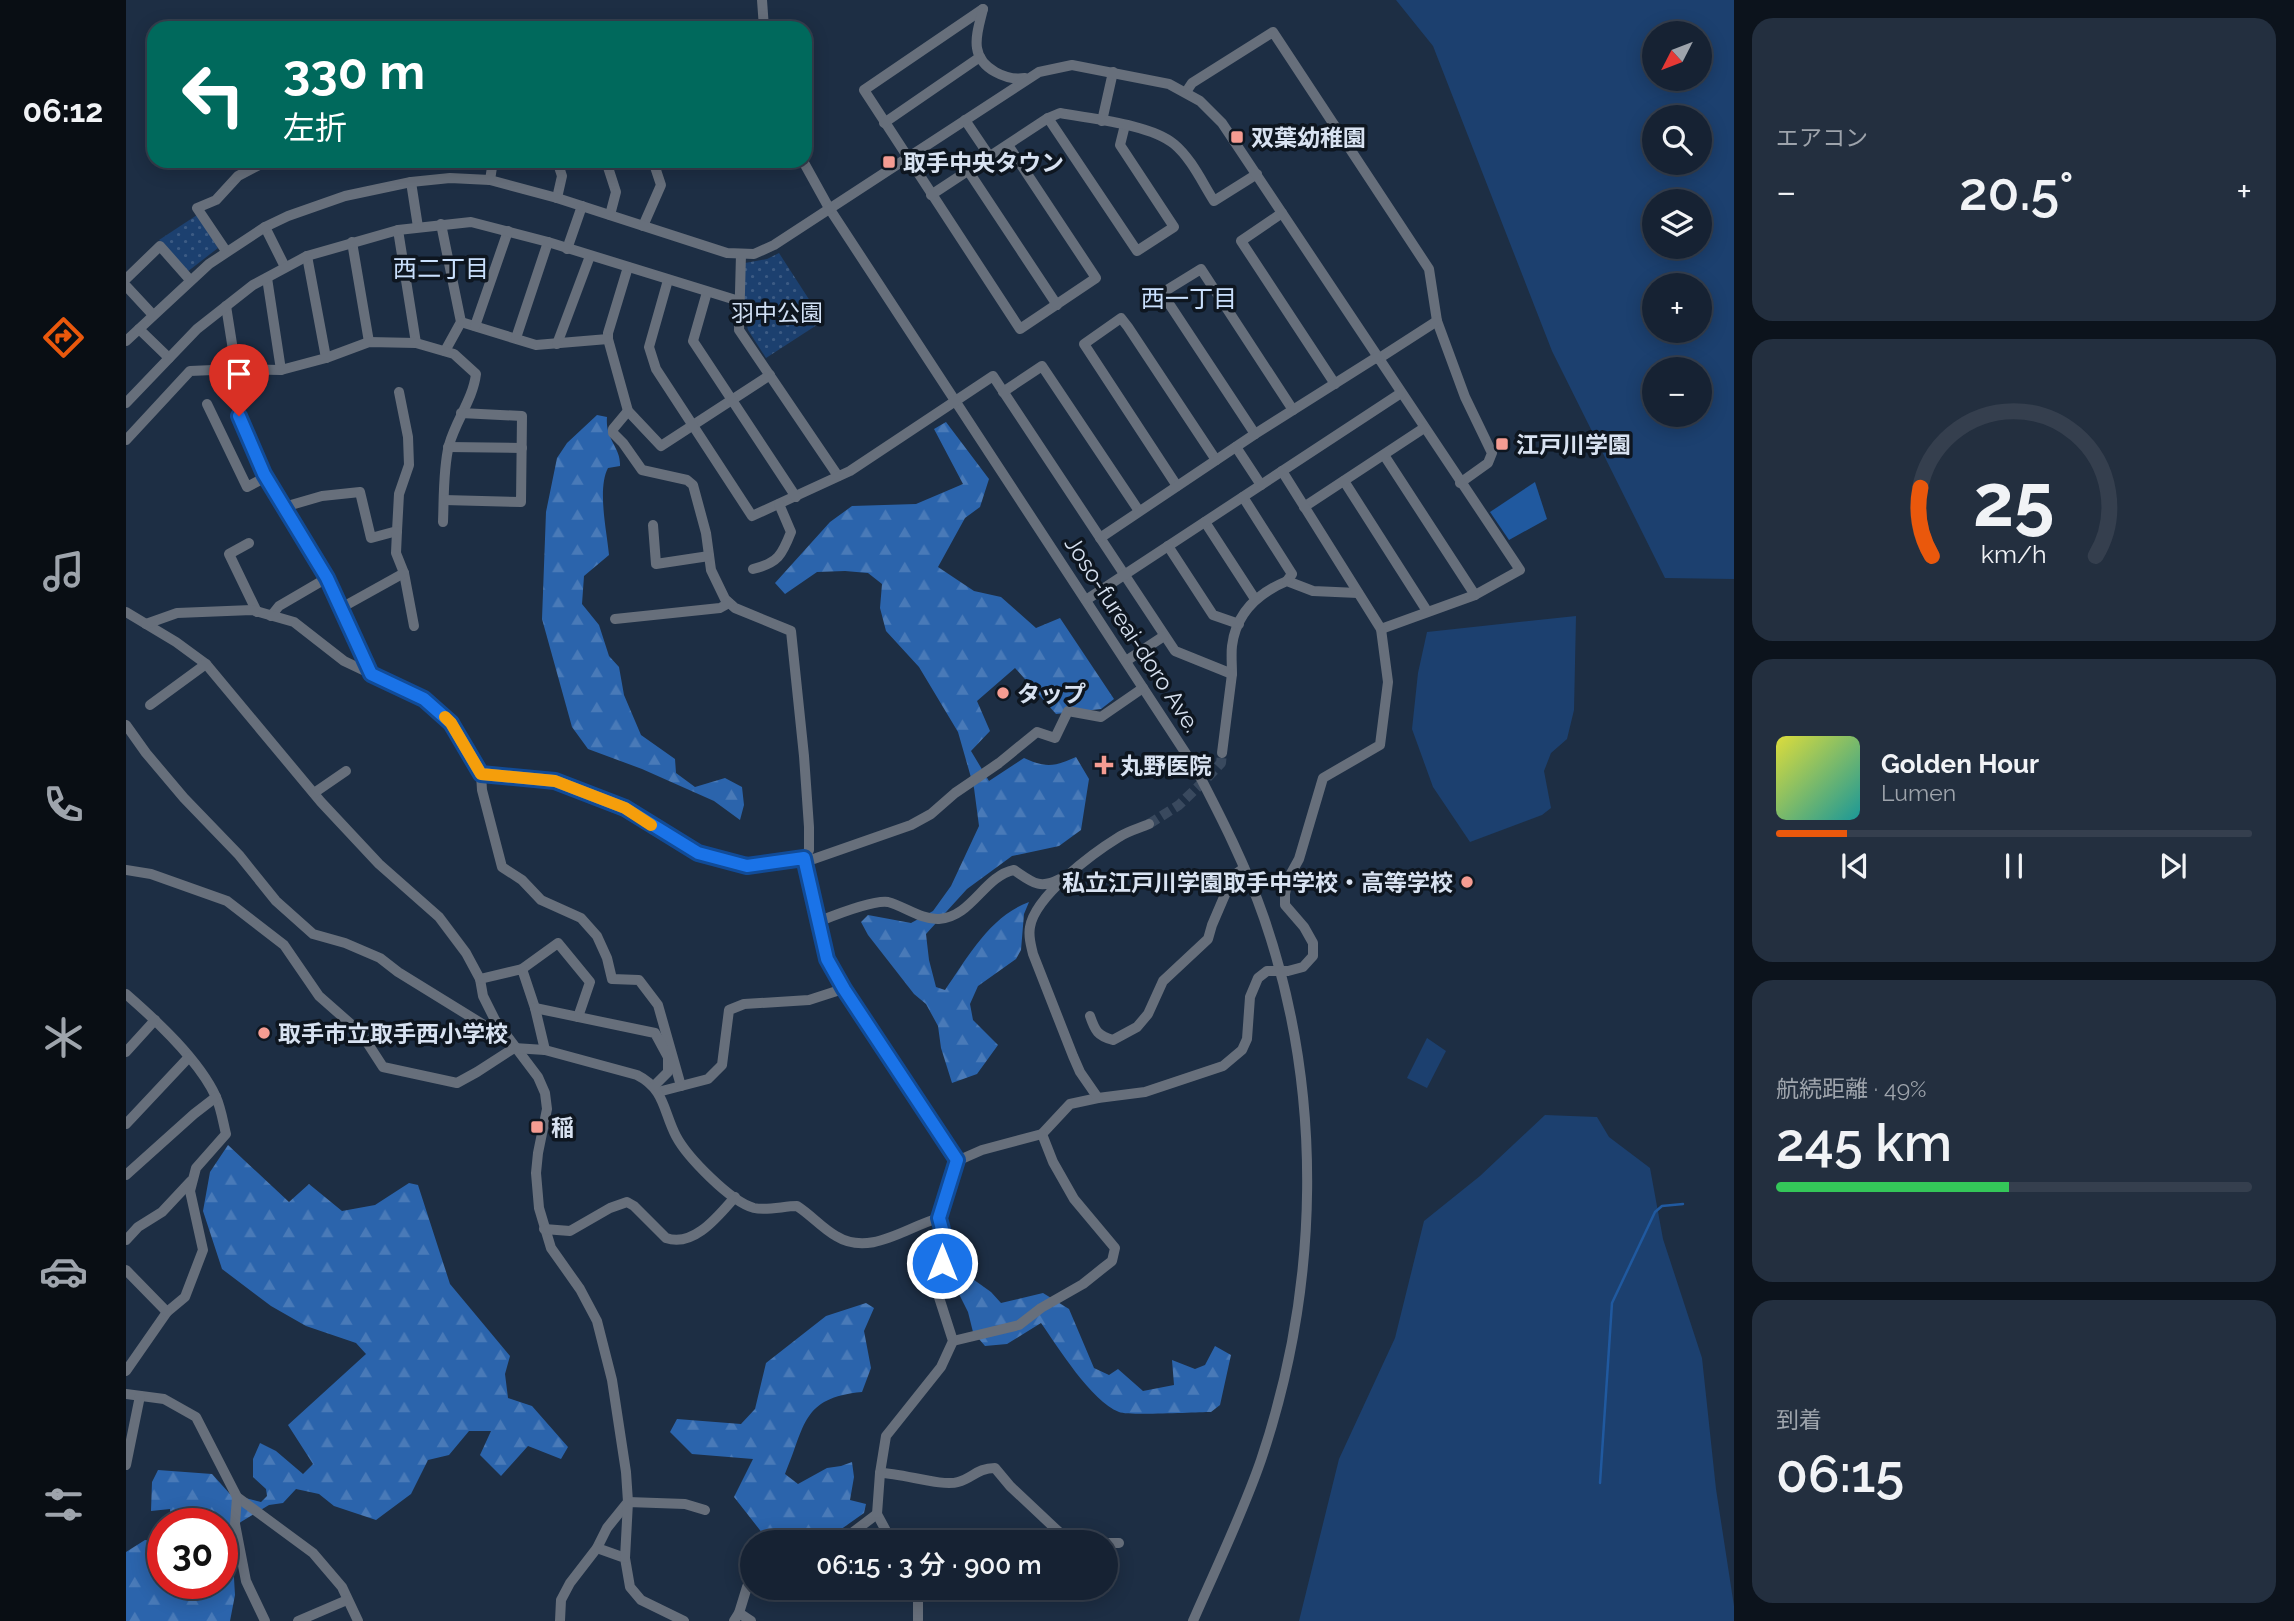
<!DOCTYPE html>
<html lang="ja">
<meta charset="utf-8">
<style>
:root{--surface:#162233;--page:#232f3f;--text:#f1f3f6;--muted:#9ea4ac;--line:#353f4e;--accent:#ea580c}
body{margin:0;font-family:Raleway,"Noto Sans JP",sans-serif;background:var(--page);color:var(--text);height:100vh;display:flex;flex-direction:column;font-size:26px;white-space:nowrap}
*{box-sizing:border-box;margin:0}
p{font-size:23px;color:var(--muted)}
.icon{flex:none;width:38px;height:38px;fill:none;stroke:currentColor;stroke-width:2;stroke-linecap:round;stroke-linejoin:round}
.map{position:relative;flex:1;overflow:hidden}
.panel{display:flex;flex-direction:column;gap:18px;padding:18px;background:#0c131c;width:560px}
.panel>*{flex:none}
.hud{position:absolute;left:21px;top:21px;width:665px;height:147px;border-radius:21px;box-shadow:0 4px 18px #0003,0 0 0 2px var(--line);background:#00695c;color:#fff;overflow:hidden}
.needle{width:46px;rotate:228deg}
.fabs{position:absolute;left:1516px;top:21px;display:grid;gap:14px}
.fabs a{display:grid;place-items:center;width:70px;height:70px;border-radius:50%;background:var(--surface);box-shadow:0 4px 18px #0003,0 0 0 2px var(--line);font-size:35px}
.speed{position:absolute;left:21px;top:1508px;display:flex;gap:14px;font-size:35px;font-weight:700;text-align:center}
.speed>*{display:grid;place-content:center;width:91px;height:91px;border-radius:50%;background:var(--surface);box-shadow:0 4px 18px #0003,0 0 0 2px var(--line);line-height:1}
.speed .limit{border:10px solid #d22;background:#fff;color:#111}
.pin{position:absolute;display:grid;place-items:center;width:60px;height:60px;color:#fff;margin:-72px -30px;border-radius:50% 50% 50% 0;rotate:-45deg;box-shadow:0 0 7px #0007}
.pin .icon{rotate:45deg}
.me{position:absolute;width:77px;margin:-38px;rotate:0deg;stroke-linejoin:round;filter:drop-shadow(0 0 5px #0008)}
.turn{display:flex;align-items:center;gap:24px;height:147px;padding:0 21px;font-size:32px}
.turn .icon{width:91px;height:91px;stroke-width:2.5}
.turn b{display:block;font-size:49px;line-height:60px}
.big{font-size:52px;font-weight:600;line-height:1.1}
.panel .tile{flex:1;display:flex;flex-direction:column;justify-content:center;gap:10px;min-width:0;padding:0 24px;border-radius:21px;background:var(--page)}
.panel .dial{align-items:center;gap:0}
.dial svg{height:182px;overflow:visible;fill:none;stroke:var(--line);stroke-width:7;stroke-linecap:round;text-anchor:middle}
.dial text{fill:var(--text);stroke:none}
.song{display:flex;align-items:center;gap:21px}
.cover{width:84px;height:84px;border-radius:10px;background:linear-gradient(135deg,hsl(60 70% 55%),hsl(180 70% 35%))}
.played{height:7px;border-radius:4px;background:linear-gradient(90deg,var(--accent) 15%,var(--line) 15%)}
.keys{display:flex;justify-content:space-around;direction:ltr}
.heat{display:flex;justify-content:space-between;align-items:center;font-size:38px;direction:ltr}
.charge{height:10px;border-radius:5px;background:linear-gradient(90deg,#34c759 49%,var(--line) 0)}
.trip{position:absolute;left:614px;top:1530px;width:378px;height:70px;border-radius:35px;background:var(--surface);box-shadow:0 4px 18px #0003,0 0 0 2px var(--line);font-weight:600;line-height:70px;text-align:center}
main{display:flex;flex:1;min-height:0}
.menu{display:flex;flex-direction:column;width:126px;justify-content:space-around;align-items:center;background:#090e14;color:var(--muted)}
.menu .icon{width:49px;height:49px}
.menu .selected{color:var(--accent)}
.menu b{font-size:32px;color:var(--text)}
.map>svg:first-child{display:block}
</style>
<main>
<nav class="menu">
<b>06:12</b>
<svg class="icon selected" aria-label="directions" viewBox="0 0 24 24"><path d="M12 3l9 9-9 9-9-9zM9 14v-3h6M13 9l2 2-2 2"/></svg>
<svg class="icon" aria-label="music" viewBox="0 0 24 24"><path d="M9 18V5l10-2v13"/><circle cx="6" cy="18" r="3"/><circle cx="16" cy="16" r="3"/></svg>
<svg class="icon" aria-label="phone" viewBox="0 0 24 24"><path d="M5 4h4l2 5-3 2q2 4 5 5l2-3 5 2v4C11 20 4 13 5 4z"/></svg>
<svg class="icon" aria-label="climate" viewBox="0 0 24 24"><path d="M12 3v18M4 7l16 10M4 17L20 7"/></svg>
<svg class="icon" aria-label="car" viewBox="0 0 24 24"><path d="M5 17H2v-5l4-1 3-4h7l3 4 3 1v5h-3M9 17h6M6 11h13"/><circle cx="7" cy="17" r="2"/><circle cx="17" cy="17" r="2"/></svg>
<svg class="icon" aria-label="filters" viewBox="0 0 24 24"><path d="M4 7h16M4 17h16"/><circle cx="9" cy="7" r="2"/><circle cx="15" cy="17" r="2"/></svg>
</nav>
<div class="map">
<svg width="1608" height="1621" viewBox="0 0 1608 1621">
<defs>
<pattern id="forest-firs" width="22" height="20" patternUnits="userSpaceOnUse" patternTransform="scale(1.75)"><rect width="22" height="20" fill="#2b64ac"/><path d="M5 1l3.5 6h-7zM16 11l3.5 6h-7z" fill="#497ab8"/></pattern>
<pattern id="park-dots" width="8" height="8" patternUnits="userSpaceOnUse" patternTransform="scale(1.75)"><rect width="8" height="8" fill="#1c406f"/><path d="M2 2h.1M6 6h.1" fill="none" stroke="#3c5b84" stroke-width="1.8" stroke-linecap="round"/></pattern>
</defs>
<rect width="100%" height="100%" fill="#1d2e44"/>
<g fill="#1c406f" fill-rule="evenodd">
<path d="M1270,0H1608V579L1539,578L1426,351L1307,46ZM1528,33H1573V79H1528ZM1528,117H1573V163H1528ZM1528,201H1573V247H1528ZM1528,285H1573V331H1528ZM1528,369H1573V415H1528Z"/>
<polygon points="1450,616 1448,710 1441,739 1425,753 1418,771 1425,808 1416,815 1344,842 1307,787 1286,729 1292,673 1301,632"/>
<polygon points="1301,1038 1320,1051 1301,1088 1281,1078"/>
<polygon points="1419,1115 1471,1117 1483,1137 1524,1168 1537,1239 1576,1358 1590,1489 1608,1606 1608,1621 1173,1621 1213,1459 1269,1338 1298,1221 1354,1176"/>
</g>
<g fill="url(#forest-firs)">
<path d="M471,415L481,417C479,440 495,447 494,466L482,468C471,489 481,532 483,555L458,576L456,604L473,625L483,656L493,667L498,695L515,735L549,759L550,773L569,787L599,778L616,787L618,805L614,820L588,801L516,769L462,749L446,727L416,619L420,512L431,458L441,443Z"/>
<path d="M820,422L863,479L854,507L839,518L812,567L848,591L875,597L910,628L934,618L988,699L975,709L930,714L889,668L851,701L864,731L845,751L863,781L898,758C920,768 928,767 950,757L963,779L955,830L933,846L886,856L841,889L800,934L803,960L810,987L819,990C841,958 864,916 903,902L898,914L895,950L890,959L852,986L844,1004L847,1020L872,1045L851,1074L826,1083L815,1048L812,1026L800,1004L788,994L742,935L735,922L742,915L785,923L807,911L825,886L853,826L848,788L832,732L793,667L760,631L754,608L756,584L742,573L719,571L691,572L659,594L649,583L704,522L726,506L790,504L837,484L808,429Z"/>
<polygon points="102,1145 163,1202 183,1184 216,1211 249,1205 283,1183 292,1185 324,1284 384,1356 379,1374 382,1398 406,1406 442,1447 435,1459 402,1446 375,1476 354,1455 365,1431 343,1431 323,1455 302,1460 285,1494 250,1520 208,1506 193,1494 170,1489 157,1503 143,1505 105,1528 109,1595 104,1621 0,1621 0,1552 19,1540 37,1542 37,1584 96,1584 96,1524 44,1524 44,1509 25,1511 26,1482 32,1470 86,1474 104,1494 135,1502 141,1496 140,1489 127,1477 127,1459 134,1443 150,1451 177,1474 187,1464 162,1425 240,1354 230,1343 180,1326 145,1306 96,1269 77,1211 84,1172"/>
<path d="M844,1277L865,1292L875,1303L917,1293L943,1309L968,1368L983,1375L992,1369L1017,1391L1048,1385L1046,1360L1069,1369L1079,1365L1089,1346L1105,1355L1094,1405L1085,1412C1069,1412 1003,1416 993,1412C965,1401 932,1347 915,1323L881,1344L859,1346L847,1332L842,1312L832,1292Z"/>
<path d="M740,1303L748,1308L738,1331L745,1368L736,1392C675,1398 680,1425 659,1474L672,1484L701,1468L715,1466L726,1462L728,1477L724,1500L740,1504L738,1513L697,1542H656L637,1534L608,1497L627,1459L566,1454L544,1432L551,1419L615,1424L629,1409L640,1363L700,1316Z"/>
</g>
<g fill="url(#park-dots)">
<polygon points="71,215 92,248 61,272 33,240"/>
<polygon points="653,253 697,321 640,358 622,330 618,311 619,263 641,259"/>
</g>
<polygon fill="#20599f" points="1409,482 1421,519 1383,540 1364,512"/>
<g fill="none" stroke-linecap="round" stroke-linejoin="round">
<polyline stroke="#20599f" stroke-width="2.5" points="1474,1483 1486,1303 1529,1212 1536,1206 1557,1204"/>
<polyline stroke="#39495e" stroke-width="10" stroke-dasharray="10 5" stroke-linecap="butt" points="1023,824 1053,805 1078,781 1095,763 1096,753"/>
<g stroke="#676f7b" stroke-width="10">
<polyline points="636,0 638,28"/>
<polyline points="857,9 738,90 894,329 970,278 882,145"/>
<path d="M857,9C854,22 849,36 851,48C854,69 881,81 899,78"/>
<polyline points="1060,92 1066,83 1147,32 1303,269 1311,321 1339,397 1366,453 1362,463 1334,483"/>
<polyline points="922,118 1011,251 1048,227 994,145 999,125"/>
<polyline points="839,120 864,157"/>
<polyline points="976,121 987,72"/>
<polyline points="758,123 854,57"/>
<polyline points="431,161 436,176 431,198"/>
<polyline points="480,161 490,192 484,215"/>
<path d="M677,161L703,208L1070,769C1095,817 1120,866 1138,918C1198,1093 1194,1285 1135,1460C1116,1515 1090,1568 1067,1621"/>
<polyline points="843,172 931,305"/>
<polyline points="364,180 367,161"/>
<polyline points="285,182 292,227"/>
<path d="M805,195L922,118L934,113C965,119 1024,124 1048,144C1065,158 1076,182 1088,201L1131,174"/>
<polyline points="1156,213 1115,241 1209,384"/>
<polyline points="315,224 335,322 319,351"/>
<polyline points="517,226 535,185 527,161"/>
<polyline points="139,227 159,267"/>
<polyline points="272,230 290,343"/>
<polyline points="226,242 243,342"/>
<polyline points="441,249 456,206"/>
<polyline points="100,251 71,208 90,200 112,176 141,161"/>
<polyline points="615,254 613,330 712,476"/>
<polyline points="181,256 200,358"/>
<polyline points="502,267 482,333 482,339 502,411 535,446 644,375"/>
<polyline points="141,278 155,370"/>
<polyline points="0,279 34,246 64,280"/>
<path d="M542,280L523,347L530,369L626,516L724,471L867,376L1049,651L1106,674C1106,665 1105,654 1106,646C1110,613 1132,593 1161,581L1187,591L1232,593"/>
<polyline points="0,286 27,315"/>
<polyline points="581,292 567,341 670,497"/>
<polyline points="100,306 110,369"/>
<polyline points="335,322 410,345 482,339"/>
<polyline points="349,326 382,231"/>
<polyline points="13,329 43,358"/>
<polyline points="390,338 422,242"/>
<polyline points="0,341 83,264 139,227 162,216 219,196 285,182 324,178 364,180 431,198 601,253 628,254 648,245 913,72 946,65 1043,84 1074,101 1096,123 1394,570 1349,595 1255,629"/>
<polyline points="431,344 464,256"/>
<polyline points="1252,359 1311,321"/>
<polyline points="877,392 916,366 1013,511"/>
<polyline points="0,403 71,329 127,285 181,256 272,230 345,222 422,242 613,301"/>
<polyline points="81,404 121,487 140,477"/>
<polyline points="502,411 487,429 487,433 497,443 516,470 561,480 567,485 580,533 585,570 599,599 609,608 665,631 678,756 683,827 683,850 678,858"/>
<polyline points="113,416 138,474 201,578 153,606 145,616"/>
<polyline points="1129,434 1036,293 1075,269 1167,410"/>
<path d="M0,440L64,371L110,369L155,370L200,358L243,342L290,343L328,354L350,374C347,399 330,420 323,445C317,469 318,498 317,522"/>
<polyline points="322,447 396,448"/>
<polyline points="1110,447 1135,485"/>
<polyline points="1258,455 1349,595"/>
<polyline points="1218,481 1301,611"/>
<polyline points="1051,486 958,344 995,318 1002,327 1090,460"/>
<polyline points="1117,497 1166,574 1161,581"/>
<polyline points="318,500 395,502 396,416 335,413"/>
<polyline points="158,507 196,496 234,492 245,538 271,531 273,494 283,465 282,437 273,392"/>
<polyline points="1178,507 1298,428"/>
<polyline points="1079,522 1129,599"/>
<polyline points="527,525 530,564 583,556"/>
<polyline points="271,531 270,553 278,573 288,626"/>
<polyline points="974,538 1129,434 1251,357"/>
<polyline points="123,543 103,554 131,612"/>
<polyline points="1042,546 1087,615 1113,624"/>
<path d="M627,569C652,563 656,555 665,532L653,504"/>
<polyline points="201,578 245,674"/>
<polyline points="960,600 1275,393"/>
<polyline points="215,608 278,573"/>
<polyline points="0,612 50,642 80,664 195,802 253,864 313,917 340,953 354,979 357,996 369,1020 412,1077 419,1093 421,1109 412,1153 410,1173 413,1208 425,1248 454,1289 471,1321 486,1380 500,1472 502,1502 481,1528 471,1548 444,1583 435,1600 434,1621"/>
<polyline points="489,619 594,608 603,603"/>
<polyline points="20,624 51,613 126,610 168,622 218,661 298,699 325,723 355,774 429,781 499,809 572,853 621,866 678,858 701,959 717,989 831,1161"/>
<polyline points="1000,661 1038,636"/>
<polyline points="24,705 80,664"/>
<polyline points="0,725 20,753 58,798 113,855 150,901 187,934 219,943 254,958 272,972 379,1038"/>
<polyline points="1096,753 1106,674"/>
<polyline points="355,774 356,790 376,867 396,880 415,900 455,918 471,936 481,958 486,979 513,980 532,1005 555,1086 532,1092"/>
<polyline points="188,793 220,771"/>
<polyline points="679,862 785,825 805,814 829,793 873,763 911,732 929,738 942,711 975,717 1017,688"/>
<path d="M0,870L25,874L101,901L158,945L193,996L235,1033L257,1067L331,1083L351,1072L388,1048L419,1050L511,1075C539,1089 537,1111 550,1136C561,1157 605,1202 628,1208C641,1211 658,1206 671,1206C685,1215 696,1228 710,1236C744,1257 780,1227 813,1218L831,1161L856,1150L916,1134L944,1104L972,1098L1019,1092L1097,1066L1116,1050L1121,1039L1124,997L1132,978L1141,971H1162L1177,967L1187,956V943L1178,927L1159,905V894L1162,879L1173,859L1197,778L1254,745L1262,682L1255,629L1156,471"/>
<path d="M694,921C709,915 748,900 762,902C778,906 795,920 813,919C846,917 858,876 888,870C906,882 913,890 934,879"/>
<polyline points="396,969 432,943 464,982 452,1017"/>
<polyline points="354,979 396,969 409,1008 419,1050"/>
<path d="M0,994C31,1021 73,1060 90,1097C95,1108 97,1122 100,1134L70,1168L64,1191L77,1250L59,1297L41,1312L0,1371"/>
<polyline points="409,1008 529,1033 542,1057 542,1072 528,1086"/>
<path d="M964,1016C969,1031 972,1036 987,1040L1011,1027L1022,1014L1037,981L1082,939L1086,925L1107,876L1118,868"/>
<polyline points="0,1052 29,1020"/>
<polyline points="555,1086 582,1079 596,1065 603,1010 618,1004 683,1000 717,989"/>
<path d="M972,1098L954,1072L947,1056L907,954C905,945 902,937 904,927C909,896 967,853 993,837C1002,831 1014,828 1023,824"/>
<polyline points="0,1124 63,1057"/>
<polyline points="0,1175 68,1114 90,1097"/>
<path d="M418,1229L444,1231L484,1208L501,1202L508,1206L540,1238C568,1248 593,1215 609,1197"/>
<polyline points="0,1240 12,1227 36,1212 65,1181"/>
<polyline points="0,1270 41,1312"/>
<polyline points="827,1341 893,1325 915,1308 957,1284 977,1268 986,1261 989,1248 948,1199 927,1162 916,1134"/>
<polyline points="0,1394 38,1399 70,1417 111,1497 187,1553 216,1587 232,1621"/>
<polyline points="0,1465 14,1396"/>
<path d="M754,1473C776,1473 816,1487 832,1482C847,1478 851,1468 869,1468L884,1486L934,1533L958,1542"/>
<polyline points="111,1497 109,1524 120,1581 139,1621"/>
<polyline points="714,1542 751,1514"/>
<polyline points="766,1542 751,1514 754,1473 760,1436 815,1367 827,1341 810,1288 820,1244 813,1218"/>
<polyline points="980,1543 993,1543"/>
<polyline points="471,1548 499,1558 504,1587 515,1600 558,1621"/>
<polyline points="499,1558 502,1502 559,1504 579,1510"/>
<polyline points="789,1587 792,1594 792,1621"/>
<polyline points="613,1613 625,1621"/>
<polyline points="172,1621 221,1600"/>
<polyline points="608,1621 613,1613 621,1587 626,1587"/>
</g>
</g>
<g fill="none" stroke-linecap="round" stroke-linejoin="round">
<defs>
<polyline id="route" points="113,416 138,474 201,578 245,674 298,699 325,723 355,774 429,781 499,808 572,853 621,866 678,858 701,959 718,989 831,1160 813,1218 820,1244 816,1263"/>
</defs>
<use href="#route" stroke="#114b97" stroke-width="18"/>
<use href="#route" stroke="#1a73e8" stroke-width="12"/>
<polyline stroke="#f59e0b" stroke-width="12" points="319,717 325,723 355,774 429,781 499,808 525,825"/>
</g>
<g fill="#f59c92" stroke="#0e1620" stroke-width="2.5">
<rect x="1104" y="130" width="14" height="14" rx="3.5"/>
<rect x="756" y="155" width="14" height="14" rx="3.5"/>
<rect x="1369" y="437" width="14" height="14" rx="3.5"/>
<circle cx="877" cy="693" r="7"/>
<path d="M974.5 754.5h7v7h7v7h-7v7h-7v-7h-7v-7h7z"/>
<circle cx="1341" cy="882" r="7"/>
<circle cx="138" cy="1033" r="7"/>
<rect x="404" y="1120" width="14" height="14" rx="3.5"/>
</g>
<g text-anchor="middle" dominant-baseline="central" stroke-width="7" stroke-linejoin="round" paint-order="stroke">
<g font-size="23" font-weight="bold" fill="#d8e2f1" stroke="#0e1620" text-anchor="start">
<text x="1125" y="137">双葉幼稚園</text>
<text x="777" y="162">取手中央タウン</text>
<text x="1390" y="444">江戸川学園</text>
<text x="891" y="693">タップ</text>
<text x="994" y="765">丸野医院</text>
<text x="1327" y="882" text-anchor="end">私立江戸川学園取手中学校・高等学校</text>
<text x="152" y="1033">取手市立取手西小学校</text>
<text x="425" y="1127">稲</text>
</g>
<g font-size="23" fill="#d1e0f4" stroke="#0e1620">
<text x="651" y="312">羽中公園</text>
</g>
<g font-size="23" fill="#d8e2f1" stroke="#0e1620">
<text transform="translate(1007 634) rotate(57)">Joso-fureai-doro Ave.</text>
</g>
<g font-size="24" fill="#cae0fd" stroke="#0e1620">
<text x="315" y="268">西二丁目</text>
<text x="1063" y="298">西一丁目</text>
</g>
</g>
</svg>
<div class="fabs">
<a><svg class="needle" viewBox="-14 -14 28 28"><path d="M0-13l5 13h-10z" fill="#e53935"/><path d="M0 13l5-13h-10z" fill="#9ea4ac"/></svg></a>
<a><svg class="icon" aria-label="search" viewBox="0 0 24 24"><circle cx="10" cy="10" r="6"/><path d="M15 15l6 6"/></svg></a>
<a><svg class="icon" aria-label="layers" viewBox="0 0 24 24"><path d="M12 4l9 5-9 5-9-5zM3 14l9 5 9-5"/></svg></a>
<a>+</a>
<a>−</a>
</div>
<div class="speed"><div class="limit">30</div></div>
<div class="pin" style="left:113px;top:416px;background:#d93025"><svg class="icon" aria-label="arrive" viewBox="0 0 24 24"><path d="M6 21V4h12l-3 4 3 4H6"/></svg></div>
<svg class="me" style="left:816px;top:1263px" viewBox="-20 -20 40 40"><circle r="17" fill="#1a73e8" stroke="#fff" stroke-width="3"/><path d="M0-11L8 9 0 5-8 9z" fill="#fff"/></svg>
<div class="trip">06:15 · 3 分 · 900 m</div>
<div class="hud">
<div class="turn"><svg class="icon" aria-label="left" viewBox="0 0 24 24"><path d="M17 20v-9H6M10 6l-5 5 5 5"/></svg><div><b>330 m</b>左折</div></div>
</div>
</div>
<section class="panel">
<div class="tile"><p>エアコン</p>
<div class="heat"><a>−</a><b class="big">20.5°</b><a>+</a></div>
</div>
<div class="tile dial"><svg viewBox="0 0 100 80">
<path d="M14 69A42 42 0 1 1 86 69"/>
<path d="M14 69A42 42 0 0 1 9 39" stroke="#ea580c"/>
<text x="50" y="56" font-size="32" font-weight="700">25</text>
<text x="50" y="72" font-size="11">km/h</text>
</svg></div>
<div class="tile">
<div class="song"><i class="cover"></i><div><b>Golden Hour</b><p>Lumen</p></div></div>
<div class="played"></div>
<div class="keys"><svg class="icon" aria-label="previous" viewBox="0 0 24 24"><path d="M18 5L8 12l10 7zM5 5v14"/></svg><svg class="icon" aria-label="pause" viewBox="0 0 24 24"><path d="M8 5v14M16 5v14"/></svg><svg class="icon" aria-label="next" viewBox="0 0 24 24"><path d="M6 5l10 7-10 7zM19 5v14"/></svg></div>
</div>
<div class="tile"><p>航続距離 · 49%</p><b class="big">245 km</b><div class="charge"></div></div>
<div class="tile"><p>到着</p><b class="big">06:15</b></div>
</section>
</main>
